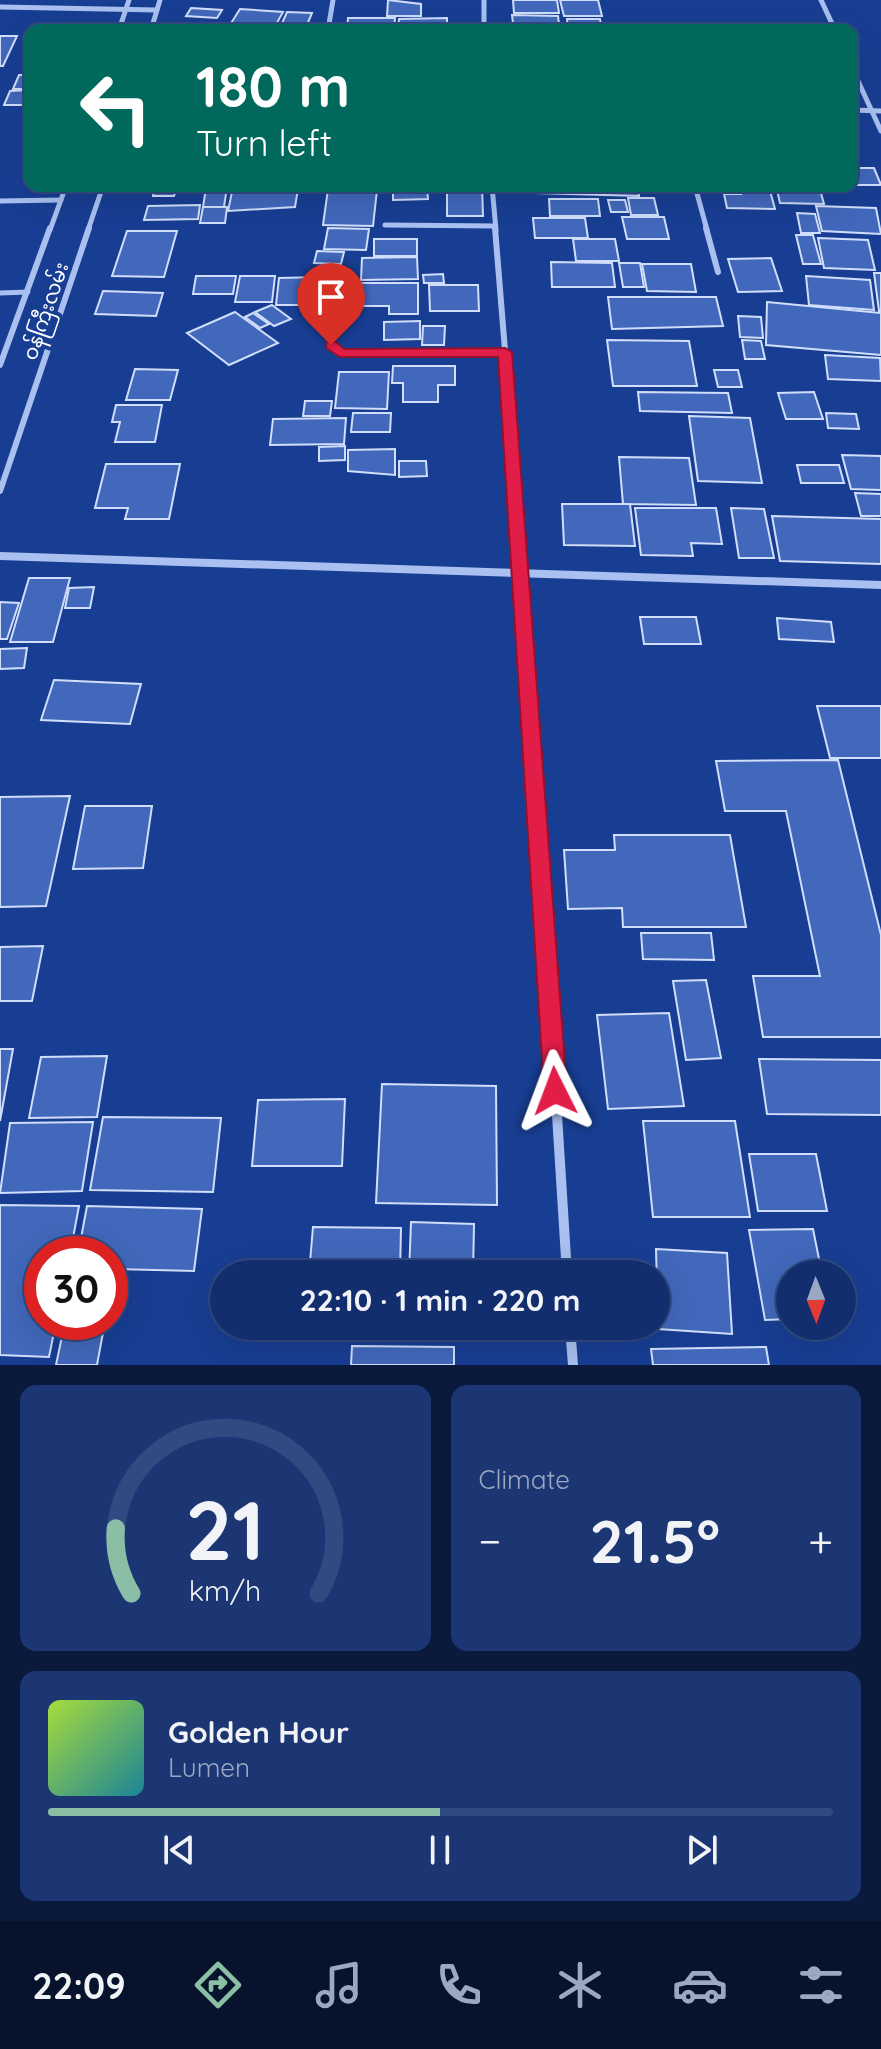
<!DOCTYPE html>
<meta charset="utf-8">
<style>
:root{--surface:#122e6e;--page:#1b3673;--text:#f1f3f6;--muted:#9ca8c2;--line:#314a81;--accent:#8abfa5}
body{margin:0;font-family:Quicksand,"Noto Sans Myanmar",sans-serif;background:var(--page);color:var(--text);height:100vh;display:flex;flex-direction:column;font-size:30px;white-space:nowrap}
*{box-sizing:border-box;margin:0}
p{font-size:26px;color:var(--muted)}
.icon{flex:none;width:44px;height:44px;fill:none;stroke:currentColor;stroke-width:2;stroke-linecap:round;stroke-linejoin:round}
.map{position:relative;height:1365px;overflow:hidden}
.panel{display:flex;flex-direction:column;gap:20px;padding:20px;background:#0a193c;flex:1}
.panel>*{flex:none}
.guide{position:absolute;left:24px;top:24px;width:834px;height:168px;border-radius:16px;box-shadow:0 8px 32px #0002,0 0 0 2px var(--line);background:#00695c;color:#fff;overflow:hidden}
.needle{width:52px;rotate:179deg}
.buttons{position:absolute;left:776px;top:1260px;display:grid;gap:16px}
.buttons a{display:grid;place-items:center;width:80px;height:80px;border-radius:50%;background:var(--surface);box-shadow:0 8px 32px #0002,0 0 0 2px var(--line);font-size:40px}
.speed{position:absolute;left:24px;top:1236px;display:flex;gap:16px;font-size:40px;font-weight:700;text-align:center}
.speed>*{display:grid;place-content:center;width:104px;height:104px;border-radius:50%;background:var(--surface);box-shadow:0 8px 32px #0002,0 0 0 2px var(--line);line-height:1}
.speed .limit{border:12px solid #d22;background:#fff;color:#111}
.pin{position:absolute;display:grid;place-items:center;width:68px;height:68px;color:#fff;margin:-82px -34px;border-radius:50% 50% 50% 0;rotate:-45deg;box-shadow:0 0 8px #0007}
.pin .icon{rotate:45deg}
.me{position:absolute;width:88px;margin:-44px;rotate:357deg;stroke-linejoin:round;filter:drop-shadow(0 0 6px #0008)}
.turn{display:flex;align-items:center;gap:28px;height:168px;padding:0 40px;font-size:36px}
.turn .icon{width:104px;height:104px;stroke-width:2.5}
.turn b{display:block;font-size:56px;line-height:68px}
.big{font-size:60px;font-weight:700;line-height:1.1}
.panel .tile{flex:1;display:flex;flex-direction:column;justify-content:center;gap:12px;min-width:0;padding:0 28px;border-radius:16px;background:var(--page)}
.panel .dial{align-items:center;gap:0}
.dial svg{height:208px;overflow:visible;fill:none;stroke:var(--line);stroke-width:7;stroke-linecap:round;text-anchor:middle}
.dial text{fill:var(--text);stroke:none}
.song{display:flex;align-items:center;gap:24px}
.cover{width:96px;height:96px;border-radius:12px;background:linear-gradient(135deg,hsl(80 70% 55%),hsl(190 70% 35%))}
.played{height:8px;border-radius:4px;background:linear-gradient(90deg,var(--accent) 50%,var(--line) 50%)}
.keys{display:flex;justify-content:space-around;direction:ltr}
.heat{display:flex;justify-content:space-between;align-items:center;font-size:44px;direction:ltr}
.panel .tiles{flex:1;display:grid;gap:20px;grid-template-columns:1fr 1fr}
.tile:last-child{grid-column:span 2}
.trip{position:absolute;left:210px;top:1260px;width:460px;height:80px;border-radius:40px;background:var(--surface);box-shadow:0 8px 32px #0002,0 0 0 2px var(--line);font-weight:700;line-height:80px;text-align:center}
.tabs{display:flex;height:128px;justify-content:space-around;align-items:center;background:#07122c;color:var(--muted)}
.tabs .icon{width:56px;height:56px}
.tabs .current{color:var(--accent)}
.tabs b{font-size:36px;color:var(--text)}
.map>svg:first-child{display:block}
</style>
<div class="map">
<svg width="881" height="1365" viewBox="0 0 881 1365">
<rect width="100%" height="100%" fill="#183e93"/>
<g fill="#4168bb" stroke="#d0defb" stroke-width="2">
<polygon points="388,0 421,4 421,16 387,16"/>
<polygon points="513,0 557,0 559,13 514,13"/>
<polygon points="560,0 598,0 602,16 564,16"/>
<polygon points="191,8 222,10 217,18 186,16"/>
<polygon points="240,9 283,12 273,30 228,28"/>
<polygon points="287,12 312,13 305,30 279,30"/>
<polygon points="512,15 558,16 559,24 513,23"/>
<polygon points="348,18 395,18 394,30 347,30"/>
<polygon points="447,18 447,30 398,30 399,19"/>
<polygon points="567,19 600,19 602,30 568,30"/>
<polygon points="0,36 17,36 3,66 0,66"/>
<polygon points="19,75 30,75 30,89 13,89"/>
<polygon points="30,90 30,105 4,105 10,91"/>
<polygon points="852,168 874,168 881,185 852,185"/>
<polygon points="155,186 177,186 174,196 153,196"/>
<polygon points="447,186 482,186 483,216 447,216"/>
<polygon points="535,186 638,186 639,196 535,193"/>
<polygon points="776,186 819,186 824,204 780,203"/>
<polygon points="227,187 224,207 203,207 206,188"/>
<polygon points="233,187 298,189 295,207 228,211"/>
<polygon points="740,187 769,187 775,209 727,208 724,194 741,194"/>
<polygon points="393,188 427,188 428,199 393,200"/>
<polygon points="328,189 377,190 373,226 323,225"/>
<polygon points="628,198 654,198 658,215 631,215"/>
<polygon points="549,199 598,199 600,216 550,216"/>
<polygon points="608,200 625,200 628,212 611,212"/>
<polygon points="200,205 198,219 144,220 148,206"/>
<polygon points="816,206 876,208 881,234 822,231"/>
<polygon points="203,207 227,207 225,223 200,223"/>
<polygon points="797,213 815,214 820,233 801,233"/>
<polygon points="622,217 664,217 669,239 627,239"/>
<polygon points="533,218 585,218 588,238 535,238"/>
<polygon points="328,228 369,229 366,250 324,249"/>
<polygon points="127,231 177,231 164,277 112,276"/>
<polygon points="796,235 813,235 821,264 803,264"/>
<polygon points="818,238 868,240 875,270 824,268"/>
<rect x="374" y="239" width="43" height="17"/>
<polygon points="573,239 615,239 619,261 576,261"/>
<polygon points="317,251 344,252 341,264 314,263"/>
<polygon points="417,257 418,279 361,280 362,258"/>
<polygon points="771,258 782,291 738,292 728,259"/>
<polygon points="551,262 612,263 615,287 552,287"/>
<polygon points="619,263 640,263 644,287 623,287"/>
<polygon points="642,264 691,264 696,292 647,291"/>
<polygon points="874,273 881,273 881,311 879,311"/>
<polygon points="443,274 444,283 424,283 423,275"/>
<polygon points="196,276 236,276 233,294 193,294"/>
<polygon points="240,276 275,276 272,302 235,302"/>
<polygon points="806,276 870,280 874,310 809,305"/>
<polygon points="320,277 317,305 276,305 279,278"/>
<polygon points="361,283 418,283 418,314 389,314 389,306 360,306"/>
<polygon points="429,285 478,285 479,311 430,311"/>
<polygon points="103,291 163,293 156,316 95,314"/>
<polygon points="608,297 716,297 723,326 612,329"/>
<polygon points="767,302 881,313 881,355 766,345"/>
<polygon points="272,305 291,319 274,326 255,312"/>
<polygon points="235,312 278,343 229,365 187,333"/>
<polygon points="253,313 269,324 260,328 245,317"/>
<polygon points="738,316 761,317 763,338 740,337"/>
<polygon points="420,321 420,339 384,340 384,322"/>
<polygon points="423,326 445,326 444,345 422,345"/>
<polygon points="607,340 689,341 697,386 613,386"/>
<polygon points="742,340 761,341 765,359 745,359"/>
<polygon points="825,355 880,358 881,381 828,379"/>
<polygon points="393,366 455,366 455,385 438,385 438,402 403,402 403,383 392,383"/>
<polygon points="135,369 178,370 170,400 126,400"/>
<polygon points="714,370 738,370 742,387 718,387"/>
<polygon points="339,372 389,372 387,409 335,408"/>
<polygon points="638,392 728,393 732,413 640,411"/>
<polygon points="814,392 823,419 786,419 778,393"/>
<polygon points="305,401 332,401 330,416 303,416"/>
<polygon points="116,405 162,405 155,442 115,442 120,422 112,422"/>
<polygon points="353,413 391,413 390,432 351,432"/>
<polygon points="826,413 856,414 859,429 828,428"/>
<polygon points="689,416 750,418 762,483 698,481"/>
<polygon points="346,418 344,444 270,445 273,419"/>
<polygon points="345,446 345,460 319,461 319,447"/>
<polygon points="395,449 395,475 348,471 348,450"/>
<polygon points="842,455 881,456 881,490 851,489"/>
<polygon points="619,457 689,458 696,505 623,504"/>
<polygon points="399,461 426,461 427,476 399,477"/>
<polygon points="106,464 180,464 169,519 125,519 128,508 95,508"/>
<polygon points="797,465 839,465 844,483 801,483"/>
<polygon points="855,493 881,494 881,516 861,516"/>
<polygon points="562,504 630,504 635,546 564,545"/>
<polygon points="635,508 716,508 722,544 691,543 693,556 641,555"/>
<polygon points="731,508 764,509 774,558 739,558"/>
<polygon points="772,516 881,519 881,564 780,561"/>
<polygon points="29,578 70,578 53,642 10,642"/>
<polygon points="94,587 90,608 65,608 69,588"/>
<polygon points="0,602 19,603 7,639 0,639"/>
<polygon points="640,617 696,617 701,644 644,644"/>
<polygon points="777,618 831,622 834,642 779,639"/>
<polygon points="27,648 24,668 0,669 0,649"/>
<polygon points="54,680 141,684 130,724 41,720"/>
<polygon points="817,706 881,706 881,758 830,758"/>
<polygon points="838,760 881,935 881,1037 763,1037 753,976 820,976 786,811 725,811 716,761"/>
<polygon points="70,796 46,906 0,907 0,797"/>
<polygon points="85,806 152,806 143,868 73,869"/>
<polygon points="614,835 730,835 746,927 623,927 622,908 568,909 564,850 615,850"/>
<polygon points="641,933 711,933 714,960 643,959"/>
<polygon points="43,946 32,1001 0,1001 0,947"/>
<polygon points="706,980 721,1058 686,1060 673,981"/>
<polygon points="669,1013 684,1106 608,1109 597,1015"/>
<polygon points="0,1049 13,1049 0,1121"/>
<polygon points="107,1056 97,1117 29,1118 41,1057"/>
<polygon points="759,1059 881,1060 881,1115 767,1114"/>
<polygon points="382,1084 496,1086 497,1205 376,1203"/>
<polygon points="345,1099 342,1166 252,1166 258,1100"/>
<polygon points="103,1117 221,1118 213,1192 90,1190"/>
<polygon points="643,1121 735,1121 750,1217 653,1217"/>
<polygon points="93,1122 82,1191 0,1193 10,1123"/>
<polygon points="749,1154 816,1154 827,1211 758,1211"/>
<polygon points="0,1205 79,1206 70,1254 42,1254 42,1322 56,1322 49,1357 0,1355"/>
<polygon points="87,1206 202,1209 194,1271 115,1269 110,1294 110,1254 78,1254"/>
<polygon points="411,1222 474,1224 473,1274 409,1274"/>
<polygon points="313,1227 401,1228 400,1274 309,1274"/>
<polygon points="813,1229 822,1274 790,1274 790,1319 765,1320 749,1230"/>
<polygon points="656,1249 727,1253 732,1334 658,1329"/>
<polygon points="65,1322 105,1322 97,1365 56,1365"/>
<polygon points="352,1346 454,1347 454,1365 351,1365"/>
<polygon points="766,1347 769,1365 653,1365 651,1349"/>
</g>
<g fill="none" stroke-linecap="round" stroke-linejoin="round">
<g stroke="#a9c0f0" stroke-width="5">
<polyline points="0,293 28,292"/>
<polyline points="331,317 331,345 340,353 505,352"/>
</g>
<g stroke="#a9c0f0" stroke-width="5">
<polyline points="484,0 484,30"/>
<polyline points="821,0 835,30"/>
<polyline points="0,7 157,10"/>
<polyline points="119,30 129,0"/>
<polyline points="151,30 160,0"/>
<polyline points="328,30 333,0"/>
<polyline points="852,68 881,131"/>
<polyline points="852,110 881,111"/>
<polyline points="492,186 496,230"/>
<polyline points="695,186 707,230"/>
<polyline points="0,201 61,200"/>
<polyline points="385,225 495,226"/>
<polyline points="50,230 66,186"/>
<polyline points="88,230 103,186"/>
</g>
<g stroke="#a9c0f0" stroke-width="6">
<polyline points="495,228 519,522"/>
<polyline points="706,228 718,272"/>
<polyline points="0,365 50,228"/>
<polyline points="0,491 89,228"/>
</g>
<g stroke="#a9c0f0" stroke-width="8">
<polyline points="519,520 543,894"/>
<polyline points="0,556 881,585"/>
</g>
<g stroke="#a9c0f0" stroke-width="10">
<polyline points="543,892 567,1274"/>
<polyline points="570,1326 573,1365"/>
</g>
</g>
<polygon fill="#e11d48" stroke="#92132f" stroke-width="2" points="326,342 336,342 344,349 505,348 512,352 567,1091 563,1098 555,1101 547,1098 544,1091 498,357 340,357 326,348"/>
<g text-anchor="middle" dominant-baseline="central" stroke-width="8" stroke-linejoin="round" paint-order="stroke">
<g font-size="20" fill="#fff" stroke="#183e93">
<text transform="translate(45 311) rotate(-71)">ဝန်ကြီးလမ်း</text>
</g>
</g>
</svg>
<div class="buttons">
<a><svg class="needle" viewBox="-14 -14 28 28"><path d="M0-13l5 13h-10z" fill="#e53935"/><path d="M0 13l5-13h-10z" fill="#9ca8c2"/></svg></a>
</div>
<div class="speed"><div class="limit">30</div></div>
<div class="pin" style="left:331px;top:345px;background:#d93025"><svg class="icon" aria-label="arrive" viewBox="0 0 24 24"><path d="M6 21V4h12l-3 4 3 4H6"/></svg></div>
<svg class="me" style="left:555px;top:1091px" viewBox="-20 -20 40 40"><path d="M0-17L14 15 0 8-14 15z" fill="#e11d48" stroke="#fff" stroke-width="4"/></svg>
<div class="trip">22:10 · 1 min · 220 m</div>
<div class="guide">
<div class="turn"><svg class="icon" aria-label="left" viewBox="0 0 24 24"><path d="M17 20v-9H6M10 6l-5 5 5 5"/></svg><div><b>180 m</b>Turn left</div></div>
</div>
</div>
<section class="panel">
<div class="tiles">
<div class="tile dial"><svg viewBox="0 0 100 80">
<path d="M14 69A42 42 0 1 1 86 69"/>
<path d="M14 69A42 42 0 0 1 8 44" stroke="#8abfa5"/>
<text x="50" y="56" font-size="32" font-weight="700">21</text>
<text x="50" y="72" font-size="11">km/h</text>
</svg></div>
<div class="tile"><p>Climate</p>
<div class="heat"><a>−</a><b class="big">21.5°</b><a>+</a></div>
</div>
<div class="tile">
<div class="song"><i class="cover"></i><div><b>Golden Hour</b><p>Lumen</p></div></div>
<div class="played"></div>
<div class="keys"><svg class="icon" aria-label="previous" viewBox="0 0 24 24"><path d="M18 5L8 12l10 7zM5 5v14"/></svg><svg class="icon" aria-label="pause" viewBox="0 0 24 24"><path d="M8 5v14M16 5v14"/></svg><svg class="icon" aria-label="next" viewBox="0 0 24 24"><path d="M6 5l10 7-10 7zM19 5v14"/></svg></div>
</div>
</div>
</section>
<nav class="tabs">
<b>22:09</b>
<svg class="icon current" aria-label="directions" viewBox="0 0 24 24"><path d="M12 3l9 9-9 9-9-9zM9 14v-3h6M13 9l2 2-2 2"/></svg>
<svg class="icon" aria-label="music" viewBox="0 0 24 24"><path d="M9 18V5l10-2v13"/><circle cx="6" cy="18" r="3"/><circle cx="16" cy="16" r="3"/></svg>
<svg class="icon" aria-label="phone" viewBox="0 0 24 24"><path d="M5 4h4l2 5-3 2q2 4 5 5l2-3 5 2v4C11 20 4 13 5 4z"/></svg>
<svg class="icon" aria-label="climate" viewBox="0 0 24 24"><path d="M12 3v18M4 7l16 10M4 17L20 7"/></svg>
<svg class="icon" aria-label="car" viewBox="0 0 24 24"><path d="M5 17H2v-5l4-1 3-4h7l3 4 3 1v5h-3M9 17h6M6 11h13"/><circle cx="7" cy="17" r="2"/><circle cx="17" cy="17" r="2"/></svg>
<svg class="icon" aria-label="filters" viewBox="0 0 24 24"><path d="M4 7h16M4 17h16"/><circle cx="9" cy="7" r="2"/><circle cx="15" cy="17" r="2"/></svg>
</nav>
